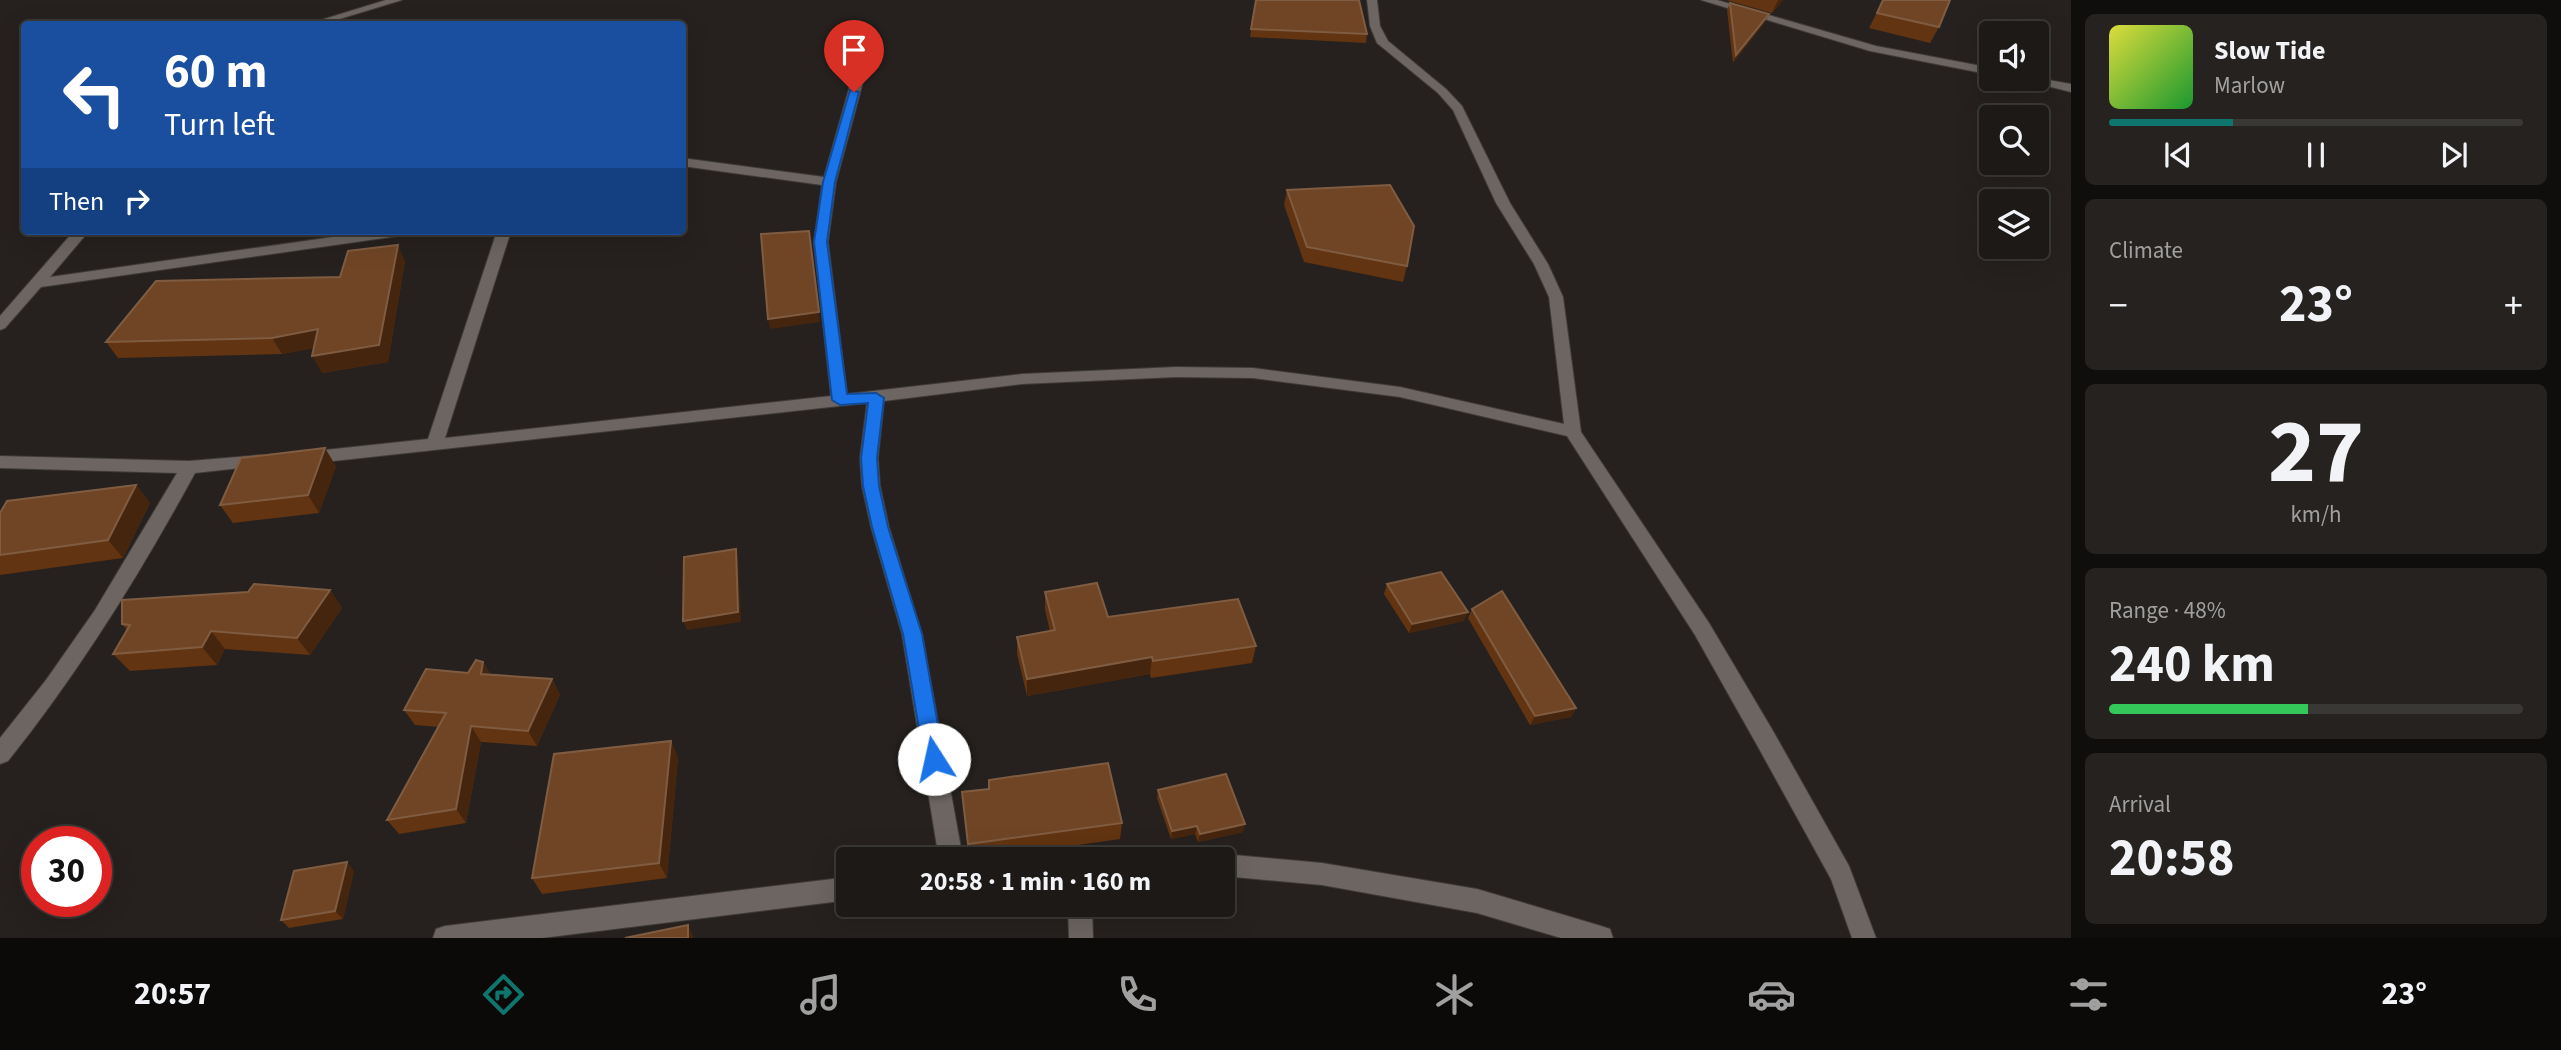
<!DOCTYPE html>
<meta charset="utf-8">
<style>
:root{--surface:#1c1916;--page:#25221f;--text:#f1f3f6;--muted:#a0a0a1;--line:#3a3835;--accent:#0f766e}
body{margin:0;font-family:"Source Sans 3",sans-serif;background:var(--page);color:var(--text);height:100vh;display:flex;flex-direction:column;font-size:26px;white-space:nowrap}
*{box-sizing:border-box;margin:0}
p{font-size:23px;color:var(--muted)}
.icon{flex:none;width:38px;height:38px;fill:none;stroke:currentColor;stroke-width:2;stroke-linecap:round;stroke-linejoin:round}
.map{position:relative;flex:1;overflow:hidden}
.panel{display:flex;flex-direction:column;gap:14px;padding:14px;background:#0f0e0c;width:490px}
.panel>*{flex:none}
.banner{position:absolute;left:21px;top:21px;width:665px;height:214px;border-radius:7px;box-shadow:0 7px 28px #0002,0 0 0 2px var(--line);background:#1a4fa0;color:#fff;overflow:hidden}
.controls{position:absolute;left:1979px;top:21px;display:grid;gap:14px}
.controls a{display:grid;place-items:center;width:70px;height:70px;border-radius:7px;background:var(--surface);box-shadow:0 7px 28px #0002,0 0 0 2px var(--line);font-size:35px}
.speed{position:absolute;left:21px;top:826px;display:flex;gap:14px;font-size:35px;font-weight:700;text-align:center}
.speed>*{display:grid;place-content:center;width:91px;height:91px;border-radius:50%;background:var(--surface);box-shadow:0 7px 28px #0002,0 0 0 2px var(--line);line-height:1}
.speed .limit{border:10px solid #d22;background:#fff;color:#111}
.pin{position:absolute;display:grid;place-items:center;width:60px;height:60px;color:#fff;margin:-72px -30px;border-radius:50% 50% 50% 0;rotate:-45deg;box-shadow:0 0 7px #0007}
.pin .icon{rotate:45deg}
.me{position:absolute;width:77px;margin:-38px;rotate:350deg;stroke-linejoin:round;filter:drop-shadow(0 0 5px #0008)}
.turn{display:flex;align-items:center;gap:24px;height:147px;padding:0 28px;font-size:32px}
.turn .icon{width:91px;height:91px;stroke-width:2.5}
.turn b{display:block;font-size:49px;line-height:60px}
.then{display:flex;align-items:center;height:66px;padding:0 28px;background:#0003;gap:14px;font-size:26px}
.big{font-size:52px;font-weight:700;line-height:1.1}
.panel .card{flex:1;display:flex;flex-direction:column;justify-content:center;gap:10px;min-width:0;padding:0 24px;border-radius:10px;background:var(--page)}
.panel .dial{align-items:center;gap:0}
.dial b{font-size:91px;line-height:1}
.song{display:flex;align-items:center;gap:21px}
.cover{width:84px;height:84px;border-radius:10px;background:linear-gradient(135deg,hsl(60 70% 55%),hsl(130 70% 35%))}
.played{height:7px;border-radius:4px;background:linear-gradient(90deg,var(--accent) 30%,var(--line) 30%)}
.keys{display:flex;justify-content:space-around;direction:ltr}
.heat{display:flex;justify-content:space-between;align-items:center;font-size:38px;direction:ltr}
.charge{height:10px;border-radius:5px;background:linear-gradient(90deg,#34c759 48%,var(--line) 0)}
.trip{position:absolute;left:836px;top:847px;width:399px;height:70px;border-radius:7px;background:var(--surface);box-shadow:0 7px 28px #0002,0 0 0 2px var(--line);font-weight:700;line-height:70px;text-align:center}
.tabs{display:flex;height:112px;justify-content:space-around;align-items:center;background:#0b0a09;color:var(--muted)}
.tabs .icon{width:49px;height:49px}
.tabs .selected{color:var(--accent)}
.tabs b{font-size:32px;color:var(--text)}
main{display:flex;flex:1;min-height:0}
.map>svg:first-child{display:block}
</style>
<main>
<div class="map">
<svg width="2071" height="938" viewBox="0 0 2071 938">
<rect width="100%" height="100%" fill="#26211e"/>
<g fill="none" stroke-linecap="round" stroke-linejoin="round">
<defs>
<g id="minor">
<polygon points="386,0 402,0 323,24 308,24"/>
<polygon points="1367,0 1377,0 1380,26 1388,41 1446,89 1462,106 1510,203 1548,264 1563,297 1581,432 1709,623 1773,731 1849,866 1876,938 1852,938 1831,879 1757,745 1695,635 1567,436 1400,397 1253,378 1176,377 1022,384 884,401 878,458 880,486 889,527 922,634 963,859 939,859 902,634 871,527 862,486 860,458 867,403 306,464 297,458 306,452 428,439 497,231 511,231 445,438 831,396 814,242 822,185 682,166 682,158 824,177 854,71 860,68 866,71 836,182 828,242 847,394 1022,374 1176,367 1253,368 1400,387 1564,424 1549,297 1534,264 1496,203 1453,110 1438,93 1377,43 1370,26"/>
<polygon points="1701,0 1717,0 1876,46 1992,68 1992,75 1870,51"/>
<polygon points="2037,78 2071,84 2071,92 2019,79"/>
<polygon points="74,231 89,231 50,277 375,231 412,231 405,235 41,287 5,328 0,330 0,316"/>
<path d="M261,455L267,457L270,461L267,465L195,473C140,574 80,671 8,761L0,764V738L46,680L95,610L177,473L0,468V456L189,461Z"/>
<polygon points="1223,854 1322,863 1477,889 1601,926 1610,929 1613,938 1561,938 1477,913 1322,885 1223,876 1223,859 1214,859"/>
<polygon points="849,877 849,900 542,938 433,938 436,929 445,926"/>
<polygon points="1068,905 1092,905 1093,938 1069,938"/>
</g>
</defs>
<use href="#minor" stroke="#3f3b38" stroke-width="2"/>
<use href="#minor" fill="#6c6562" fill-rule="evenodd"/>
</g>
<g fill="#623411">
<polygon points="1726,0 1783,0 1772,13"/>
<polygon points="1883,0 1939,27 1930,43 1869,28"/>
<polygon points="1730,3 1765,22 1733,63 1727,10"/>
<polygon points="1251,29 1367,34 1366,43 1250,37"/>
<polygon points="1287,190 1407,266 1403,282 1304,262 1284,205"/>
<polygon points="405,261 388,362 322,373 314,348 282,354 118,358 106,342 340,277"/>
<polygon points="336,466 319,513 233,523 220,505"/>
<polygon points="136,485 150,503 123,558 0,575 0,513"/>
<polygon points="1387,584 1464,621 1409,633 1384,594"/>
<polygon points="330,590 342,608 310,655 225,649 217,665 130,671 113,654 127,630 122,624"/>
<polygon points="1045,592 1108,617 1256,646 1252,663 1151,678 1150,674 1027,696 1017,654 1017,637 1050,631 1045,610"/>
<polygon points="1472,609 1576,708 1571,717 1530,725 1468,618"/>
<polygon points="483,662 490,674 552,679 560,695 537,746 481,742 466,823 399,834 387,820 439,727 415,725 404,710 468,673"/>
<polygon points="671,741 678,758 667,878 542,894 532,878"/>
<polygon points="1158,790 1243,832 1198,842 1195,834 1171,839 1157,798"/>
<polygon points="962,792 1122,823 1120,839 978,859 969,859"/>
<polygon points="354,871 343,919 289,928 281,920"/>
</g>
<g fill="#45250e">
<polygon points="1778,0 1783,0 1772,13"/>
<polygon points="1769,14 1765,22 1733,63 1736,55"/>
<polygon points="811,240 820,322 770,329 768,319"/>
<polygon points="398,245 405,261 388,362 322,373 312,356"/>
<polygon points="318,329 327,346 282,354 272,338"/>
<polygon points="325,448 336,466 319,513 308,495"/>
<polygon points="136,485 150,503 123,558 108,540"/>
<polygon points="736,549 738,558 741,622 687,630 683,621"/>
<polygon points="330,590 342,608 310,655 297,638"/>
<polygon points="1468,612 1464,621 1409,633 1412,624"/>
<polygon points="211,631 225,649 217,665 202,647"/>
<polygon points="1152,657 1150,674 1027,696 1027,679"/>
<polygon points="483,662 492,678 481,674"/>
<polygon points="552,679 560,695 537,746 528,731"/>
<polygon points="1576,708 1571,717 1530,725 1535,716"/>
<polygon points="471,726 481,742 466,823 456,809"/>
<polygon points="671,741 678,758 667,878 659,863"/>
<polygon points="1245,824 1243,832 1198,842 1200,834"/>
<polygon points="1197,826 1195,834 1171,839 1172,831"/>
<polygon points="347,862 354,871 343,919 335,911"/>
<polygon points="688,925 694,938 688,938"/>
</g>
<g fill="#6f4526" stroke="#7f5c41" stroke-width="2">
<polygon points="1256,0 1359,0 1367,34 1251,29"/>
<polygon points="1883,0 1950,0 1939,27 1877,13"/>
<polygon points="1730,3 1769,14 1736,55"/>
<polygon points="1390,185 1414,226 1407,266 1307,247 1287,190"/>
<polygon points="809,231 819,312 768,319 761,234"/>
<polygon points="398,245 379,345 312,356 318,329 272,338 106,342 156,281 340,277 348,251"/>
<polygon points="325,448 308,495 220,505 241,458"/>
<polygon points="136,485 108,540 0,555 0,513 7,501"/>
<polygon points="736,549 738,612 683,621 684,557"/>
<polygon points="1441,572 1468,612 1412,624 1387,584"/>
<polygon points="1097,583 1108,617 1238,599 1256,646 1153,661 1152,657 1027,679 1017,637 1055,630 1045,592"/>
<polygon points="254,584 330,590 297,638 211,631 202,647 113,654 130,625 122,624 122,600 248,592"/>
<polygon points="1502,591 1576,708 1535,716 1472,609"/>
<polygon points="476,660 483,662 481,674 552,679 528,731 471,726 456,809 387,820 446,713 404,710 426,669 468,673"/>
<polygon points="671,741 659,863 532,878 554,754"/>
<polygon points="1108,763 1122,823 968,844 962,792 989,789 989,780"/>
<polygon points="1226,774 1245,824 1200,834 1197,826 1172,831 1158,790"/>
<polygon points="347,862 335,911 281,920 294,871"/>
<polygon points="688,925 688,938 625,938"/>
</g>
<polygon fill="#1a73e8" stroke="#114b97" stroke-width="2" points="850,90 859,92 835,182 827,242 847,394 876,393 884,398 877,458 879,486 888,527 922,634 944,759 941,765 934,768 927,765 924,759 903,634 872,527 863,486 861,458 868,403 840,405 832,400 814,242 823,182"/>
</svg>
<div class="controls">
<a><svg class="icon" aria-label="sound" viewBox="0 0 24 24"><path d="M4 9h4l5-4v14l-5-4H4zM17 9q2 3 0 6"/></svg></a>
<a><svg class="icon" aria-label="search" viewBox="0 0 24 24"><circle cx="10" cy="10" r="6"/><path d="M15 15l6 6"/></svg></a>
<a><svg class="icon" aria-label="layers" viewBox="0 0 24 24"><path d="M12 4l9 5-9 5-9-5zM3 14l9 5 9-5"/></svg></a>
</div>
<div class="speed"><div class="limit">30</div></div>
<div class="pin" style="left:854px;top:92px;background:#d93025"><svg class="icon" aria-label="arrive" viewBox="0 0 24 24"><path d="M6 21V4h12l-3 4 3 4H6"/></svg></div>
<svg class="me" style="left:934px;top:759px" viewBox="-20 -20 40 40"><circle r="19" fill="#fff"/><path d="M0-13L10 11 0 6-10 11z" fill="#1a73e8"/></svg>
<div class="trip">20:58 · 1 min · 160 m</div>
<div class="banner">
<div class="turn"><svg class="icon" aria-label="left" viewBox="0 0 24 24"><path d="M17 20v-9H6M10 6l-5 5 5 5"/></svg><div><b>60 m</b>Turn left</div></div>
<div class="then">Then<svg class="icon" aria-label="right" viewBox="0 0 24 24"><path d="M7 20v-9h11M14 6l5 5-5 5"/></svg></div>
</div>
</div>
<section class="panel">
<div class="card">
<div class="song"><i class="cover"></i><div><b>Slow Tide</b><p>Marlow</p></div></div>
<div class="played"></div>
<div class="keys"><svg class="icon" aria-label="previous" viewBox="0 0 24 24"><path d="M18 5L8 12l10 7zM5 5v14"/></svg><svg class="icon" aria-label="pause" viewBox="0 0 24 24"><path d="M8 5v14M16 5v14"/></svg><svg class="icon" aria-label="next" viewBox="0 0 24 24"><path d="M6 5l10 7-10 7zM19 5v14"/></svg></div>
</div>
<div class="card"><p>Climate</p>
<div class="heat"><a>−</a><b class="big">23°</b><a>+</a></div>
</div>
<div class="card dial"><b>27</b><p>km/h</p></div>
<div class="card"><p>Range · 48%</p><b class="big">240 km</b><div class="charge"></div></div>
<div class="card"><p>Arrival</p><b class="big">20:58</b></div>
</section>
</main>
<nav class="tabs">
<b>20:57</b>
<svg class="icon selected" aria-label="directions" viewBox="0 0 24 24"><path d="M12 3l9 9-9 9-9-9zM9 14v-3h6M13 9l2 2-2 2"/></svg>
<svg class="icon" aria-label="music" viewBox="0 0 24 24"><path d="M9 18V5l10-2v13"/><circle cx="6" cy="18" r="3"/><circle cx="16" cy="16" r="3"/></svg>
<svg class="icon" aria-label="phone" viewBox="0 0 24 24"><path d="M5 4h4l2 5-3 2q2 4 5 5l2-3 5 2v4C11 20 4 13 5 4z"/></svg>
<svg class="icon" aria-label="climate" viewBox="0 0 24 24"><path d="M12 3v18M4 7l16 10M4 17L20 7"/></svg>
<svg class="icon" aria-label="car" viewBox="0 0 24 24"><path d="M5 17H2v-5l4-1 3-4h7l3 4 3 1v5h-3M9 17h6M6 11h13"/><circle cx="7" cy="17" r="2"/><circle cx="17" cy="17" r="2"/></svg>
<svg class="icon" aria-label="filters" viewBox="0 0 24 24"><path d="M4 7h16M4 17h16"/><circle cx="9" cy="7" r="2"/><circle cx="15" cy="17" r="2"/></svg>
<b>23°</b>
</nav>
